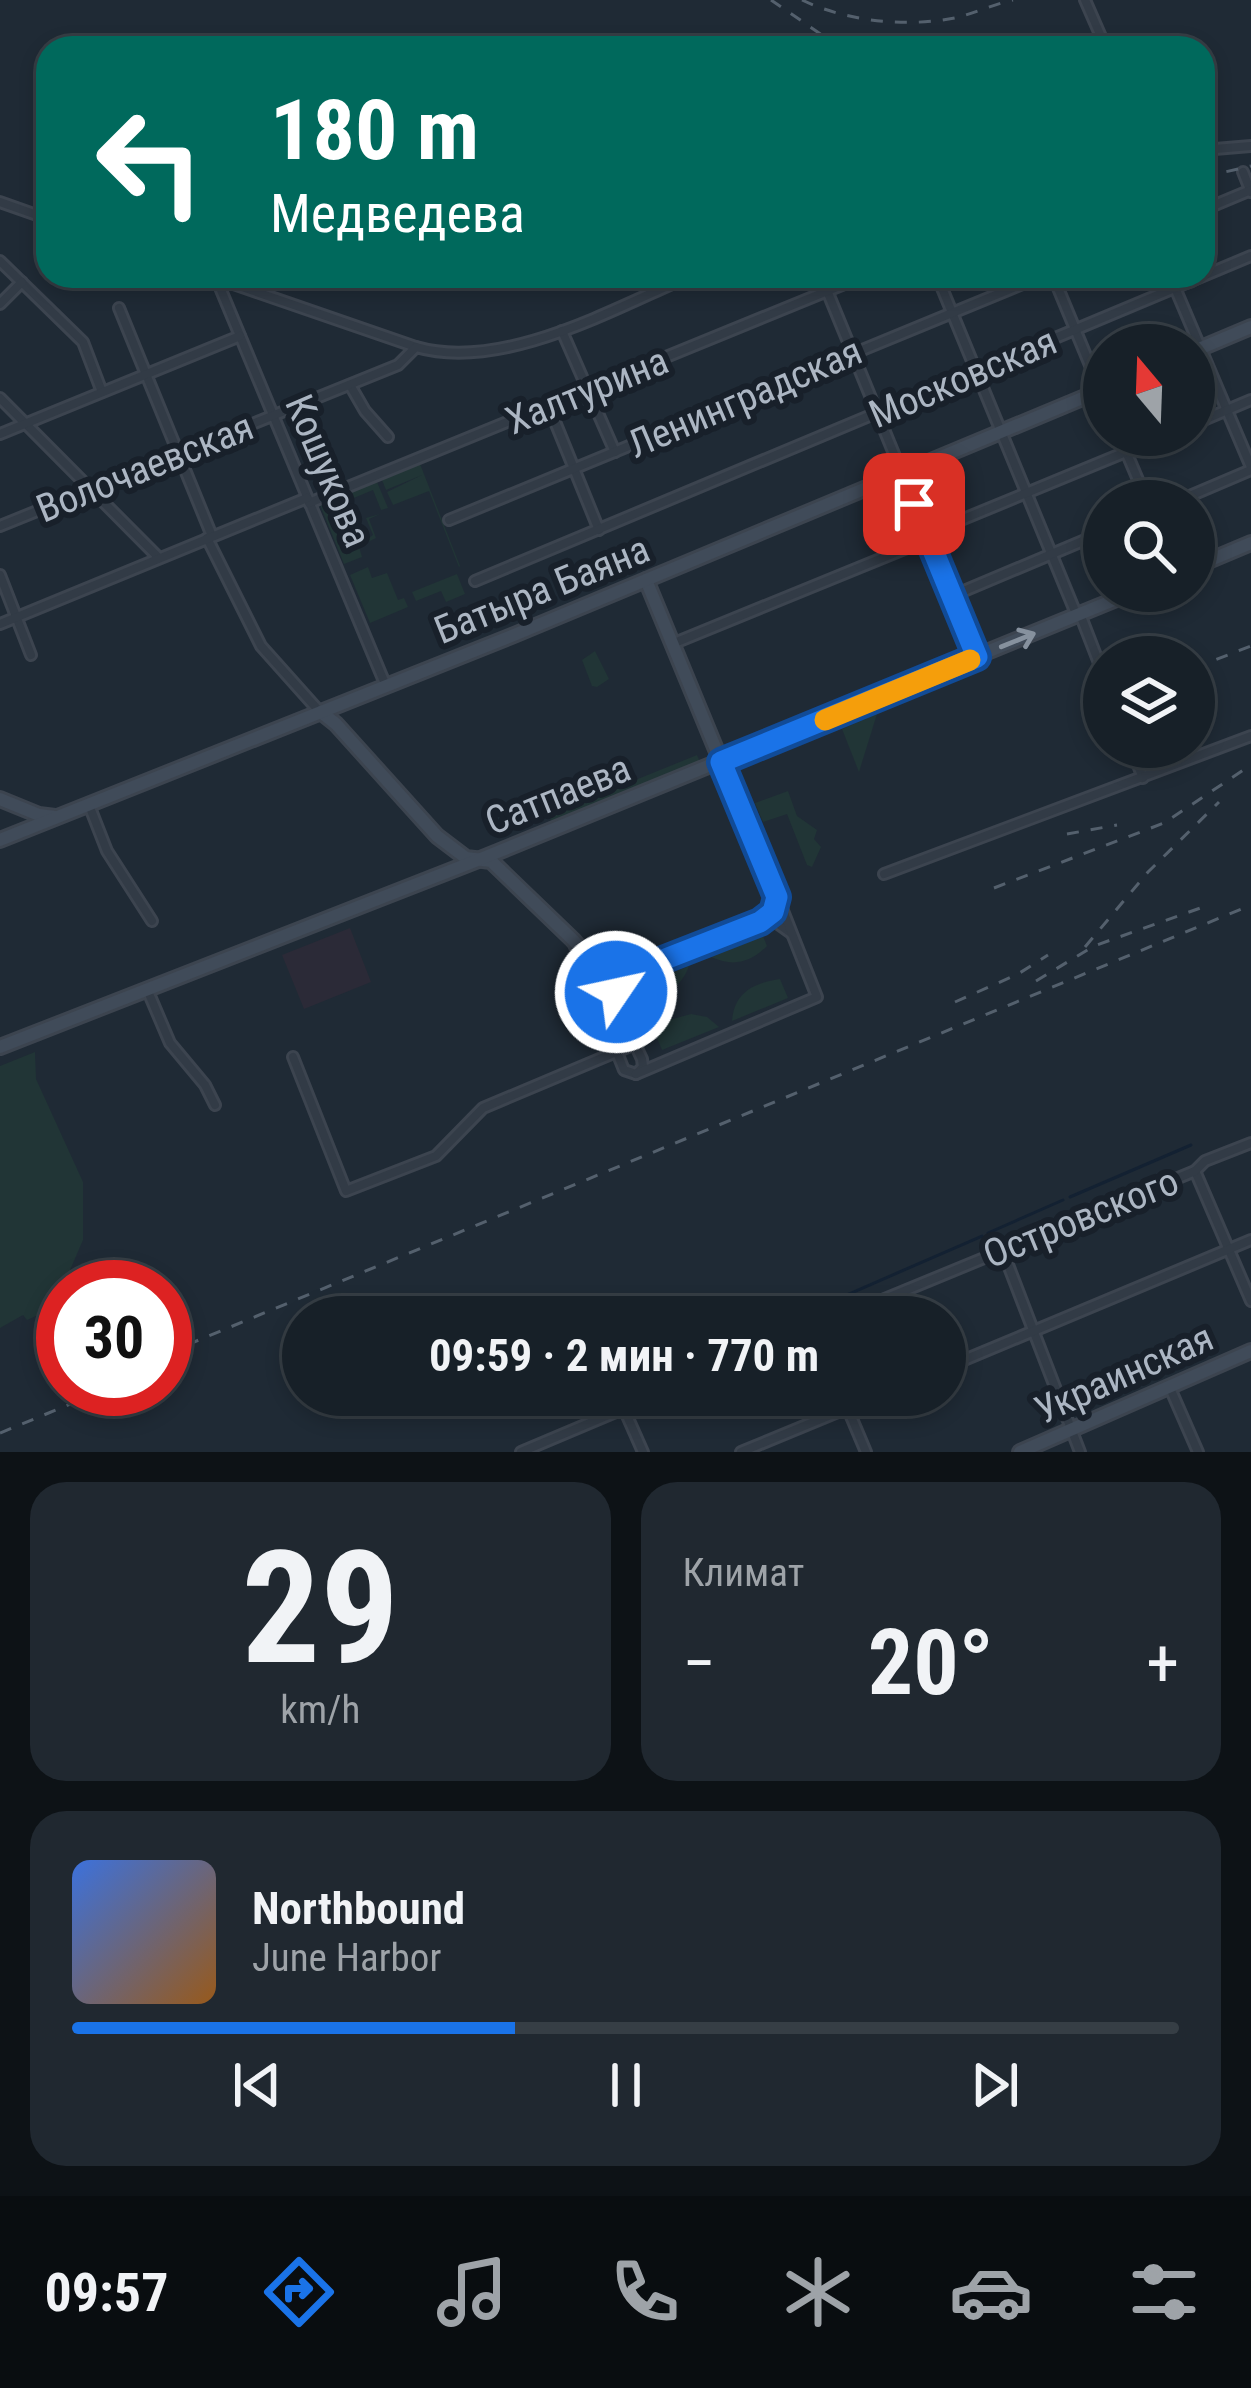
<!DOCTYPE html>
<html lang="ru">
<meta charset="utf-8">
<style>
:root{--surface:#172028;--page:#202830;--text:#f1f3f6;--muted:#9ea3a8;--line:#363e45;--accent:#1a73e8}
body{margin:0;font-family:"Roboto Condensed",sans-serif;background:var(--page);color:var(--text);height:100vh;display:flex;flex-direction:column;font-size:45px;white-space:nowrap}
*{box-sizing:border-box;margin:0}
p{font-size:39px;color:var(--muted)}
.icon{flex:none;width:66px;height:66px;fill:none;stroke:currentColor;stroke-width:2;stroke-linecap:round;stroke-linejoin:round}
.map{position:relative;height:1452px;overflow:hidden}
.side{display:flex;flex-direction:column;gap:30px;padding:30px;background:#0d1216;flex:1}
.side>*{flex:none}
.guide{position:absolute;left:36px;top:36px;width:1179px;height:252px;border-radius:36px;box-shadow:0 6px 18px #0003,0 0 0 3px var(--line);background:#00695c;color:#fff;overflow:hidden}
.needle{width:78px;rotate:341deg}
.fabs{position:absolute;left:1083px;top:324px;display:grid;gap:24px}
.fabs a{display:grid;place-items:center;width:132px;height:132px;border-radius:50%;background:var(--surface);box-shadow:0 6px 18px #0003,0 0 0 3px var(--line);font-size:60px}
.speed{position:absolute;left:36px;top:1260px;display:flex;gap:24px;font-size:60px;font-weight:700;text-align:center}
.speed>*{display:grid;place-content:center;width:156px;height:156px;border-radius:50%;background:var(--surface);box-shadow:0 6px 18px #0003,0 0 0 3px var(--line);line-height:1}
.speed .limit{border:18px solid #d22;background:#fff;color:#111}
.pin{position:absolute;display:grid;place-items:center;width:102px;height:102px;color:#fff;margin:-51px;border-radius:24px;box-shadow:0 6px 18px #0006}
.me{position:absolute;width:132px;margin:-66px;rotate:56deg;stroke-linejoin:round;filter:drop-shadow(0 0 9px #0008)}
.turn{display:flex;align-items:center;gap:42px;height:252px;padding:0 36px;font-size:54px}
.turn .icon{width:156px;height:156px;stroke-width:2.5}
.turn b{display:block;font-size:84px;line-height:102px}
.big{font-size:90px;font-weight:700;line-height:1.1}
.side .tile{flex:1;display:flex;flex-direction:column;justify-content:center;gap:18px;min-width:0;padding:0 42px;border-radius:36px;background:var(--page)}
.side .dial{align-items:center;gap:0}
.dial b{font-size:156px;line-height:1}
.song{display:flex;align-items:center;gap:36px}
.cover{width:144px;height:144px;border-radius:18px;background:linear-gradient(135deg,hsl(220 70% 55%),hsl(30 70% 35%))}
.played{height:12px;border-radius:6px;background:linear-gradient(90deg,var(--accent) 40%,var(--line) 40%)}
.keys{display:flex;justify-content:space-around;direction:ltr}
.heat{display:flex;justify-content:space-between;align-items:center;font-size:66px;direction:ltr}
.side .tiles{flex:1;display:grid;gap:30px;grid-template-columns:1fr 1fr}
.tile:last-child{grid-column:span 2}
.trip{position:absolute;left:282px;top:1296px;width:684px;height:120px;border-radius:60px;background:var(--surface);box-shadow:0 6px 18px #0003,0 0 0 3px var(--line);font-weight:700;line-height:120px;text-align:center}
.menu{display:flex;height:192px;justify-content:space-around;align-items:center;background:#090d10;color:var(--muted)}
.menu .icon{width:84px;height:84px}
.menu .selected{color:var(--accent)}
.menu b{font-size:54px;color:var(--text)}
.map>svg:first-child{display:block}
</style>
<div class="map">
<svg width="1251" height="1452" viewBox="0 0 1251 1452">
<rect width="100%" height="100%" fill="#1f2a35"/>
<polygon fill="#2b2a37" points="350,928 371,982 304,1009 282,955"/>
<g fill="#213536">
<polygon points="420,464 460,566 459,567 429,491 393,505 387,492 422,475 386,490 382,480"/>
<polygon points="377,482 388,508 381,510 373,490 349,500 366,540 373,535 366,518 380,514 369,519 376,538 362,545 358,543 362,557 344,564 320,505"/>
<polygon points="368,567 372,578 387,573 398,600 404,598 408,607 370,623 350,575"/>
<polygon points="457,574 465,594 446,602 441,591 416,601 412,592"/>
<polygon points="595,651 609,679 597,687 592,686 582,660"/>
<polygon points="877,714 859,772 842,729"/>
<polygon points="697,755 700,762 551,821 549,815"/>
<polygon points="612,773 615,782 547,809 543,800"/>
<polygon points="788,791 797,816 817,830 814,839 821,847 812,867 807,865 787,814 763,822 755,803"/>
<path d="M763,936L767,946C750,963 733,967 711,957Z"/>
<path d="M689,966C681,988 664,997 641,998L636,987Z"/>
<path d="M780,979L788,998L732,1021C734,992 754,983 780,979Z"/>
<polygon points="691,1014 707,1017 719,1027 662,1050 654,1031 669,1020"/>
<polygon points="35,1052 36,1079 83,1182 83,1240 70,1270 77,1281 74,1287 63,1287 63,1304 27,1320 23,1315 0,1328 0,1066"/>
</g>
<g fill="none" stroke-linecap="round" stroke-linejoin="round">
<g stroke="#132132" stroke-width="3">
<polyline points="1070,1197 1191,1145"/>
<polyline points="988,1233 1063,1200"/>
<polyline points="826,1304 982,1236"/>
</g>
<defs>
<g id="street">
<polyline points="1085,0 1106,48"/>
<polyline points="1203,150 1251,146"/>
<polyline points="1243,172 1251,192"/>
<polyline points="0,202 48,219"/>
<polyline points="1203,210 1251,190"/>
<polyline points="0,261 83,342 102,392"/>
<polyline points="210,276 416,347"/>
<polyline points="821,276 977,656"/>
<polyline points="937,276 1077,616"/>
<polyline points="1053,276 1092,370"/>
<polyline points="1170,276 1251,467"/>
<polyline points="216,278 386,686"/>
<polyline points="0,304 22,282"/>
<polyline points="119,308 212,536"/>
<polyline points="562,331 615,452"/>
<polyline points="350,385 365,411 388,437"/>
<polyline points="0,398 159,558"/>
<polyline points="549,407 599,530"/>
<polyline points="1194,424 1251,400"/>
<polyline points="0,434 240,336"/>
<polyline points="1119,435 1147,501"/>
<polyline points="1178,501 1251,470"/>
<polyline points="309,503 864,276"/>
<polyline points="449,520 1042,276"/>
<path d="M0,526L398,365L416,347C502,372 613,309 690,276"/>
<polyline points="927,534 1167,435"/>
<polyline points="207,538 261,646 319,711"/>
<polyline points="0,575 31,655"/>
<polyline points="475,581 1251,256"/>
<polyline points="952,596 1104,532"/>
<polyline points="1080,614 1104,676"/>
<polyline points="0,624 307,498"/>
<polyline points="672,644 929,539"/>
<polyline points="1131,747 1143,778"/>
<polyline points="89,805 107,851 152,921"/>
<polyline points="884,874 1251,736"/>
<polyline points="762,921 777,923 791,933"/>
<polyline points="575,947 624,1070 636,1074 643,1067 642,1059 603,976"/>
<polyline points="147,989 170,1043 205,1085 215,1105"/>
<polyline points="293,1057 346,1191 436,1156 483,1108 635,1044"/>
<polyline points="636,1074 817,997 778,898"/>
<polyline points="1195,1171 1251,1301"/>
<polyline points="1002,1249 1080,1452"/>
<polyline points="841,1317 1195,1171 1205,1161 1251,1143"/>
<polyline points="945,1368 1251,1240"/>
<polyline points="1170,1388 1198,1452"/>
<polyline points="842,1395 866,1452"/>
<polyline points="624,1409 643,1452"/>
<polyline points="521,1452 656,1395"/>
<polyline points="741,1452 879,1395"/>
</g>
<g id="secondary">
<polyline points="1194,351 1251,327"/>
<polyline points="1194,567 1251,543"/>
<polyline points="321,712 336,724 437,836 466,858 491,861 573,940 605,977 627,974 760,922 773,912 777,897 646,580"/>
<polyline points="0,799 39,815 55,817"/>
<polyline points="0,840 514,635 1104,389"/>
<polyline points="0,1047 483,858 1136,591"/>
<polyline points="1020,1452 1251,1351"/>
</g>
</defs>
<use href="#street" stroke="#3c444f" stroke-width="14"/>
<use href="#secondary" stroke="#3c444f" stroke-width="18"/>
<use href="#street" stroke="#323b46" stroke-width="8"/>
<use href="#secondary" stroke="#404b59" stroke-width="12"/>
<g stroke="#54606d" stroke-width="3" stroke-dasharray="12 12" stroke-linecap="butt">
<polyline points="771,0 841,48"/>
<path d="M802,0C848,22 909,28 959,17C977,12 995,4 1013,0"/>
<polyline points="1203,177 1251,166"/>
<polyline points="1194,668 1251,646"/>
<polyline points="1067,834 1117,825"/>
<polyline points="994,888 1164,823 1251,765"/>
<polyline points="1085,947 1148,872 1219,802"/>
<polyline points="1036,981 1094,946 1206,906"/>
<polyline points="955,1002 1018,974 1048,955"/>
<polyline points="165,1354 1251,905"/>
<polyline points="0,1433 107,1389"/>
</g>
</g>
<defs><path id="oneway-shaft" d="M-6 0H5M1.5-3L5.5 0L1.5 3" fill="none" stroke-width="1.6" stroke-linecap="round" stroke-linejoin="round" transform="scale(3)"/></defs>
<use stroke="#86919e" href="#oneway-shaft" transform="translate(1018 640) rotate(-22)"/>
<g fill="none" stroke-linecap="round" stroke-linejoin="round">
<defs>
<polyline id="route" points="616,992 627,974 760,922 773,912 777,897 721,762 977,657 914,504"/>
</defs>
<use href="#route" stroke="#114b97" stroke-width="30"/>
<use href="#route" stroke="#1a73e8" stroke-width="21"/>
<polyline stroke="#f59e0b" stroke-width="21" points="825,720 970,660"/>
</g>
<g text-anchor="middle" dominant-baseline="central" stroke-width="12" stroke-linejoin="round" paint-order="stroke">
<g font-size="39" fill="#acb6c3" stroke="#18202a">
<text transform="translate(963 378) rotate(-23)">Московская</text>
<text transform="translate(587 391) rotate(-22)">Халтурина</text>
<text transform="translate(745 398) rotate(-23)">Ленинградская</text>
<text transform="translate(145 468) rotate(-22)">Волочаевская</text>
<text transform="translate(328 471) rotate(67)">Кошукова</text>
<text transform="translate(542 590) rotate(-22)">Батыра Баяна</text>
<text transform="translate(558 795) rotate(-22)">Сатпаева</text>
<text transform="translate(1081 1218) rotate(-22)">Островского</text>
<text transform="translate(1124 1374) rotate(-24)">Украинская</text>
</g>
</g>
</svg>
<div class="fabs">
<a><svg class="needle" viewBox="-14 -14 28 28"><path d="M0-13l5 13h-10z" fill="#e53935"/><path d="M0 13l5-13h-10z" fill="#9ea3a8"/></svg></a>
<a><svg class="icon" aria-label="search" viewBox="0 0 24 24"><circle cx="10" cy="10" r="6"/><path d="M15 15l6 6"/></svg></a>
<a><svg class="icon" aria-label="layers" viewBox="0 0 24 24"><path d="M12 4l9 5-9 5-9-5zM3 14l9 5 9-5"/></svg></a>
</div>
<div class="speed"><div class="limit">30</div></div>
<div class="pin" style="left:914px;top:504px;background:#d93025"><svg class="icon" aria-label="arrive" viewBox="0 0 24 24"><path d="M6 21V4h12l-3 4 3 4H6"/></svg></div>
<svg class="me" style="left:616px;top:992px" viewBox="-20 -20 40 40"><circle r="17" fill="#1a73e8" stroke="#fff" stroke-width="3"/><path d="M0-11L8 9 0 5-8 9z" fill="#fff"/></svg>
<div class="trip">09:59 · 2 мин · 770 m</div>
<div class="guide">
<div class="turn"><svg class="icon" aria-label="left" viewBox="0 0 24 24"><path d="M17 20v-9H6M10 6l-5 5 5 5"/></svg><div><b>180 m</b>Медведева</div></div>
</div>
</div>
<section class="side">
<div class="tiles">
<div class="tile dial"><b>29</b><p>km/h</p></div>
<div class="tile"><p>Климат</p>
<div class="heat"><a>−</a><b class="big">20°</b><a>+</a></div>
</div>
<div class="tile">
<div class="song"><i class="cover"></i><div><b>Northbound</b><p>June Harbor</p></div></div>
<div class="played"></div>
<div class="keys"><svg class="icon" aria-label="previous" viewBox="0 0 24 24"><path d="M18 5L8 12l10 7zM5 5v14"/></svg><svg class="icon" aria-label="pause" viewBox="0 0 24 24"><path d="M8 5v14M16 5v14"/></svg><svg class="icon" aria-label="next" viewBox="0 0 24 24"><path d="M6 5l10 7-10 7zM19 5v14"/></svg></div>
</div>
</div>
</section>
<nav class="menu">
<b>09:57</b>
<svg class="icon selected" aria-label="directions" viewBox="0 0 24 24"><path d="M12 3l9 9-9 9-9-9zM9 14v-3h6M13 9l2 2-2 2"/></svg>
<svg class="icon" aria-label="music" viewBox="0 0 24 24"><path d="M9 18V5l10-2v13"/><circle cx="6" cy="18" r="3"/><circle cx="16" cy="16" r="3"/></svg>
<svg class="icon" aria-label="phone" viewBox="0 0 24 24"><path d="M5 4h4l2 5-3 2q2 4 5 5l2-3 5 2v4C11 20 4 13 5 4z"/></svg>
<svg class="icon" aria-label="climate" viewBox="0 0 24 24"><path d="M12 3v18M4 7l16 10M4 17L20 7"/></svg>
<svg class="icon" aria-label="car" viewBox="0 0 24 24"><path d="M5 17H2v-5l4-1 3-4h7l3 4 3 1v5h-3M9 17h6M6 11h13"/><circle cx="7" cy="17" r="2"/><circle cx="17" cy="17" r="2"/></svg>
<svg class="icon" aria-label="filters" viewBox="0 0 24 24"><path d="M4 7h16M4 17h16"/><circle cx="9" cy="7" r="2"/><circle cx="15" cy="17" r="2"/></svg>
</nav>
